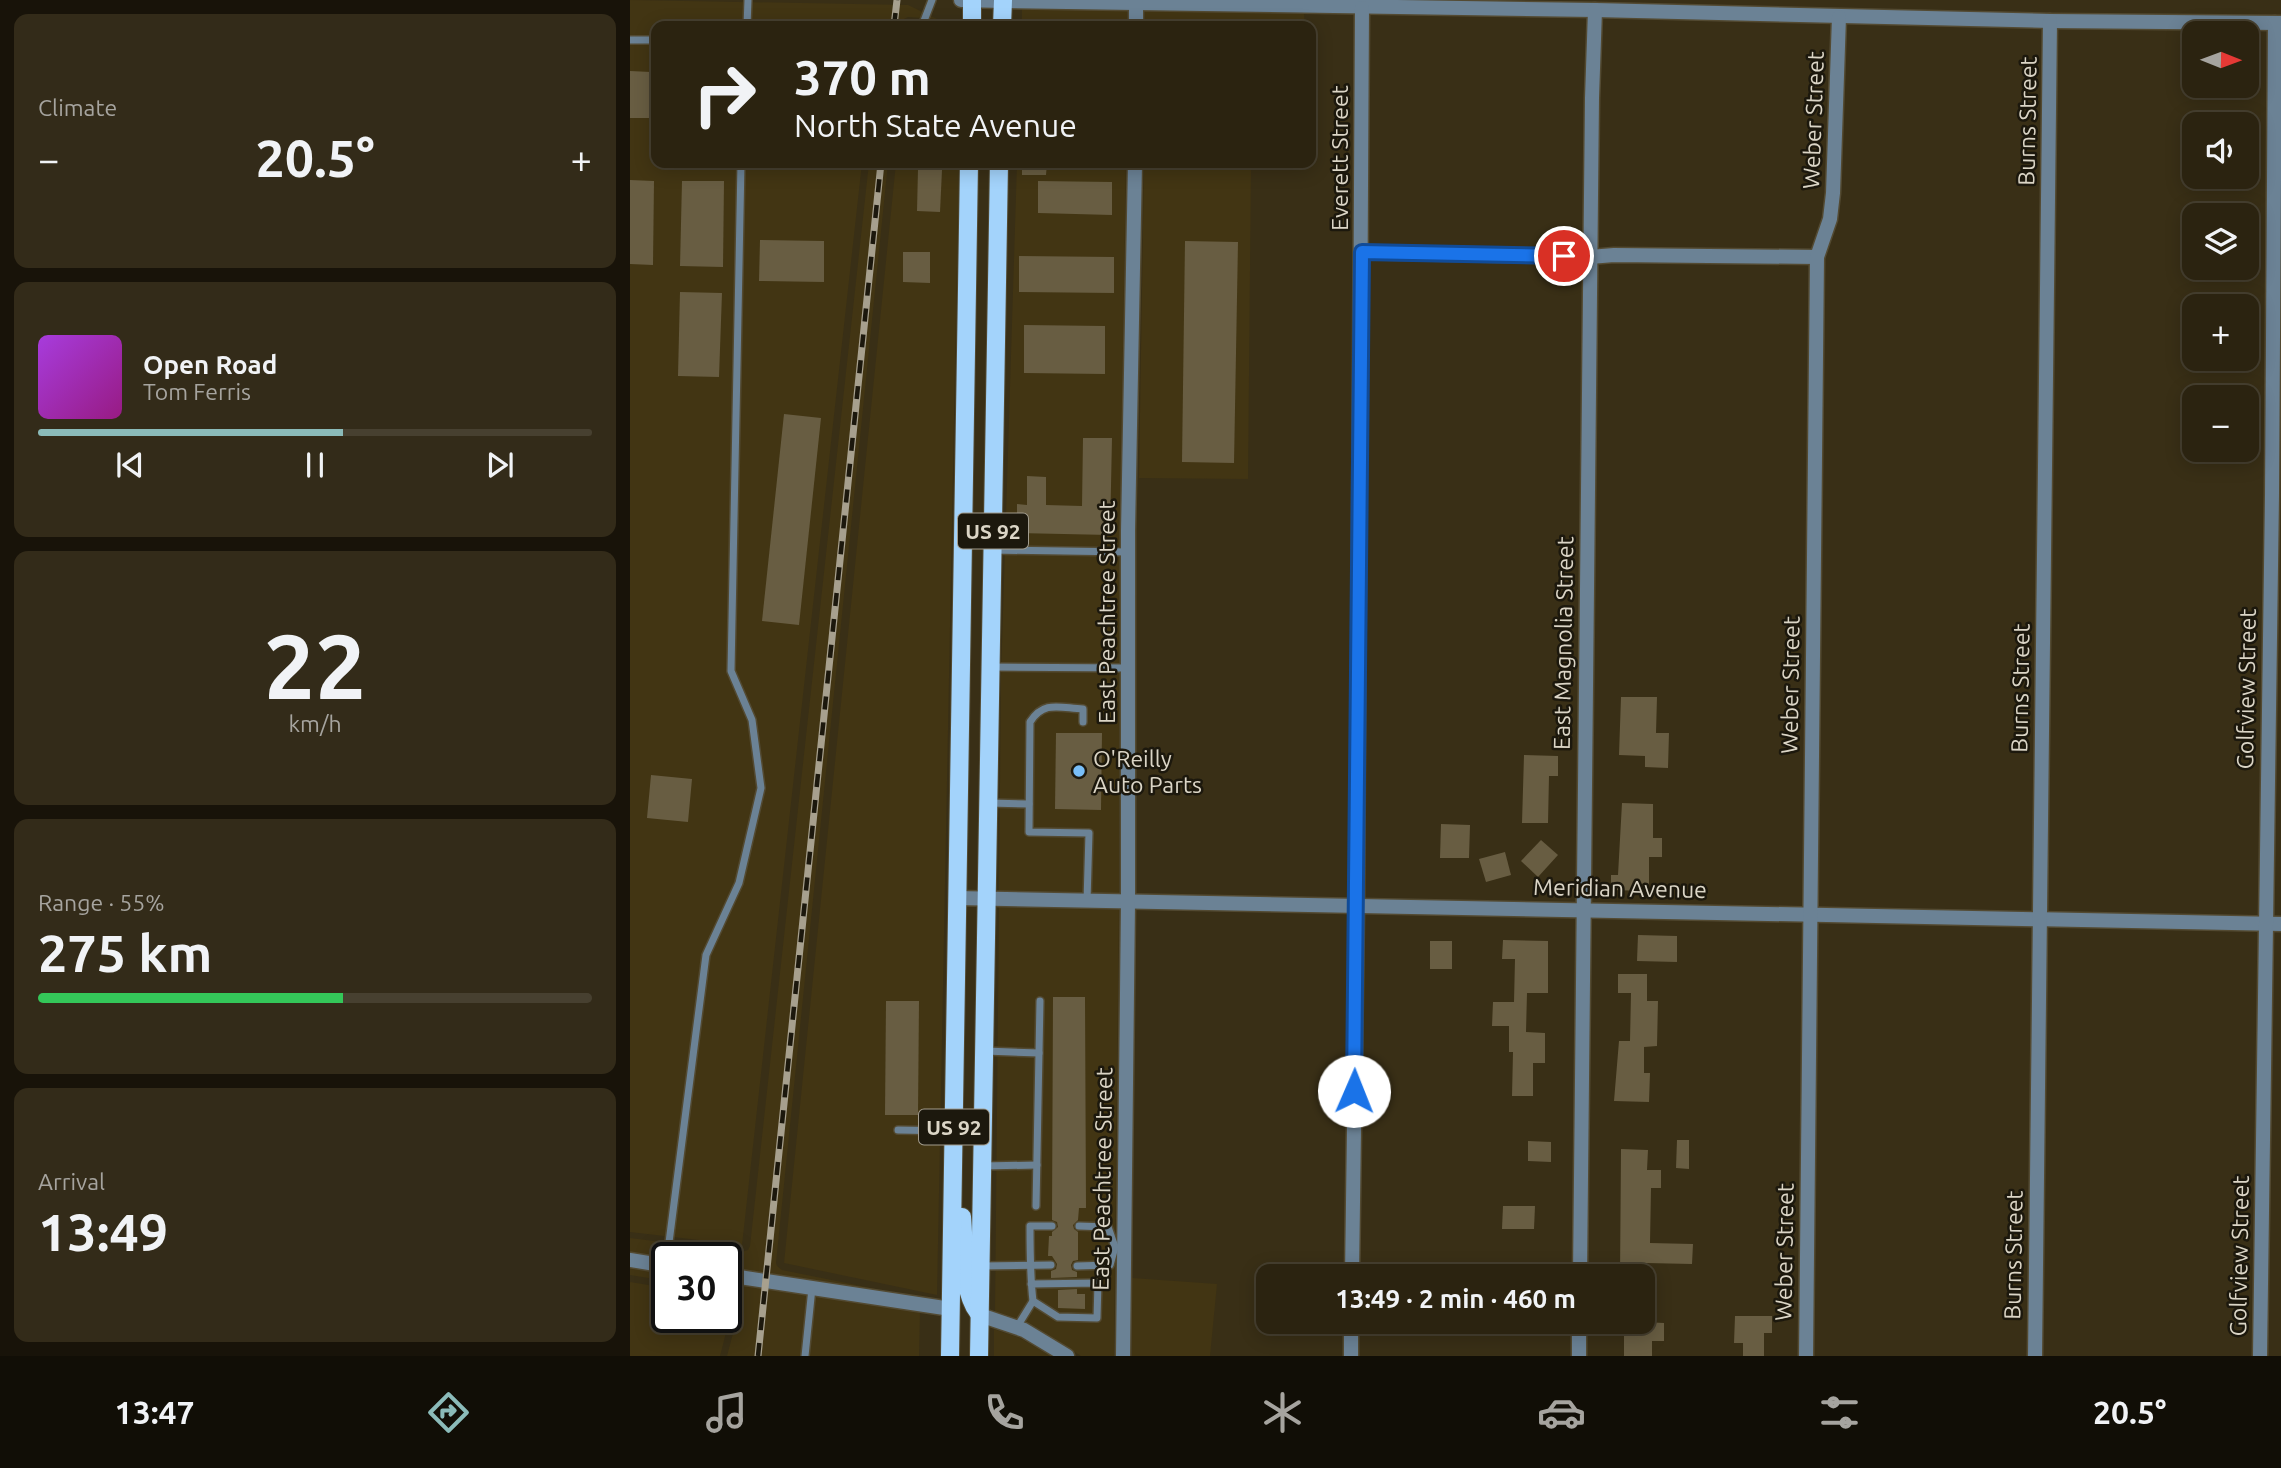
<!DOCTYPE html>
<meta charset="utf-8">
<style>
:root{--surface:#2b2310;--page:#332b19;--text:#f1f3f6;--muted:#a6a49f;--line:#474030;--accent:#8bbbb9}
body{margin:0;font-family:Ubuntu,sans-serif;background:var(--page);color:var(--text);height:100vh;display:flex;flex-direction:column;font-size:26px;white-space:nowrap}
*{box-sizing:border-box;margin:0}
p{font-size:23px;color:var(--muted)}
.icon{flex:none;width:38px;height:38px;fill:none;stroke:currentColor;stroke-width:2;stroke-linecap:round;stroke-linejoin:round}
.map{position:relative;flex:1;overflow:hidden}
.drawer{display:flex;flex-direction:column;gap:14px;padding:14px;background:#181309;width:630px}
.drawer>*{flex:none}
.guide{position:absolute;left:21px;top:21px;width:665px;height:147px;border-radius:14px;box-shadow:0 4px 18px #0003,0 0 0 2px var(--line);background:#2b2310;color:var(--text);overflow:hidden}
.needle{width:46px;rotate:91deg}
.fabs{position:absolute;left:1552px;top:21px;display:grid;gap:14px}
.fabs a{display:grid;place-items:center;width:77px;height:77px;border-radius:14px;background:var(--surface);box-shadow:0 4px 18px #0003,0 0 0 2px var(--line);font-size:35px}
.speed{position:absolute;left:21px;top:1242px;display:flex;gap:14px;font-size:35px;font-weight:700;text-align:center}
.speed>*{display:grid;place-content:center;width:91px;height:91px;border-radius:50%;background:var(--surface);box-shadow:0 4px 18px #0003,0 0 0 2px var(--line);line-height:1}
.speed .limit{border:4px solid #111;border-radius:10px;background:#fff;color:#111}
.pin{position:absolute;display:grid;place-items:center;width:60px;height:60px;color:#fff;margin:-30px;border:4px solid #fff;border-radius:50%;box-shadow:0 2px 7px #0007}
.me{position:absolute;width:77px;margin:-38px;rotate:1deg;stroke-linejoin:round;filter:drop-shadow(0 0 5px #0008)}
.turn{display:flex;align-items:center;gap:24px;height:147px;padding:0 28px;font-size:32px}
.turn .icon{width:91px;height:91px;stroke-width:2.5}
.turn b{display:block;font-size:49px;line-height:60px}
.big{font-size:52px;font-weight:700;line-height:1.1}
.drawer .widget{flex:1;display:flex;flex-direction:column;justify-content:center;gap:10px;min-width:0;padding:0 24px;border-radius:14px;background:var(--page)}
.drawer .dial{align-items:center;gap:0}
.dial b{font-size:91px;line-height:1}
.song{display:flex;align-items:center;gap:21px}
.cover{width:84px;height:84px;border-radius:10px;background:linear-gradient(135deg,hsl(280 70% 55%),hsl(310 70% 35%))}
.played{height:7px;border-radius:4px;background:linear-gradient(90deg,var(--accent) 55%,var(--line) 55%)}
.keys{display:flex;justify-content:space-around;direction:ltr}
.heat{display:flex;justify-content:space-between;align-items:center;font-size:38px;direction:ltr}
.charge{height:10px;border-radius:5px;background:linear-gradient(90deg,#34c759 55%,var(--line) 0)}
.trip{position:absolute;left:626px;top:1264px;width:399px;height:70px;border-radius:14px;background:var(--surface);box-shadow:0 4px 18px #0003,0 0 0 2px var(--line);font-weight:700;line-height:70px;text-align:center}
.tabs{display:flex;height:112px;justify-content:space-around;align-items:center;background:#110e06;color:var(--muted)}
.tabs .icon{width:49px;height:49px}
.tabs .current{color:var(--accent)}
.tabs b{font-size:32px;color:var(--text)}
main{display:flex;flex:1;min-height:0}
.map>svg:first-child{display:block}
</style>
<main>
<section class="drawer">
<div class="widget"><p>Climate</p>
<div class="heat"><a>−</a><b class="big">20.5°</b><a>+</a></div>
</div>
<div class="widget">
<div class="song"><i class="cover"></i><div><b>Open Road</b><p>Tom Ferris</p></div></div>
<div class="played"></div>
<div class="keys"><svg class="icon" aria-label="previous" viewBox="0 0 24 24"><path d="M18 5L8 12l10 7zM5 5v14"/></svg><svg class="icon" aria-label="pause" viewBox="0 0 24 24"><path d="M8 5v14M16 5v14"/></svg><svg class="icon" aria-label="next" viewBox="0 0 24 24"><path d="M6 5l10 7-10 7zM19 5v14"/></svg></div>
</div>
<div class="widget dial"><b>22</b><p>km/h</p></div>
<div class="widget"><p>Range · 55%</p><b class="big">275 km</b><div class="charge"></div></div>
<div class="widget"><p>Arrival</p><b class="big">13:49</b></div>
</section>
<div class="map">
<svg width="1651" height="1356" viewBox="0 0 1651 1356">
<rect width="100%" height="100%" fill="#392f16"/>
<g fill="#423513">
<polygon points="0,0 278,5 307,19 278,17 274,19 272,26 26,26 26,36 0,35"/>
<polygon points="392,9 497,10 497,26 392,26"/>
<polygon points="515,10 674,13 675,26 515,26"/>
<polygon points="0,42 26,42 26,163 232,163 112,1245 0,1232"/>
<polygon points="239,163 258,163 146,1263 147,1266 152,1270 261,1292 96,1267 96,1258 37,1258 0,1252 0,1238 111,1252 118,1250 120,1246"/>
<polygon points="266,163 329,163 307,1295 154,1263"/>
<polygon points="387,163 496,163 490,531 489,894 369,892 371,676"/>
<polygon points="514,163 621,163 618,479 509,478"/>
<polygon points="369,907 489,910 484,1356 451,1356 399,1324 365,1312"/>
<polygon points="0,1268 37,1274 37,1281 0,1275"/>
<polygon points="502,1278 587,1284 580,1356 502,1356"/>
<polygon points="0,1282 37,1288 37,1318 96,1318 96,1297 105,1298 90,1356 0,1356"/>
<polygon points="96,1283 290,1312 289,1356 97,1356 112,1299 108,1292 96,1290"/>
<polygon points="364,1329 390,1338 421,1356 364,1356"/>
</g>
<g fill="#685d42">
<polygon points="0,71 21,72 21,83 26,83 26,118 0,118"/>
<polygon points="392,163 417,163 416,175 392,175"/>
<polygon points="288,169 312,170 310,212 287,211"/>
<polygon points="0,180 24,181 23,265 0,264"/>
<polygon points="52,181 94,181 93,267 50,266"/>
<polygon points="408,181 482,182 482,215 408,213"/>
<polygon points="130,240 194,241 194,282 129,281"/>
<polygon points="555,241 608,242 604,463 552,462"/>
<polygon points="273,252 300,252 300,283 273,282"/>
<polygon points="389,256 484,257 484,293 389,292"/>
<polygon points="50,292 92,293 89,377 48,376"/>
<polygon points="394,325 475,326 475,374 394,373"/>
<polygon points="154,414 191,418 169,625 132,621"/>
<polygon points="453,438 482,438 480,535 387,533 387,504 397,505 397,476 416,477 416,505 452,506"/>
<polygon points="991,697 1027,697 1026,733 1039,733 1038,768 1015,767 1015,756 989,755"/>
<polygon points="426,733 472,733 471,810 425,809"/>
<polygon points="894,755 928,756 928,776 919,776 918,823 892,823"/>
<polygon points="21,775 62,779 58,822 17,818"/>
<polygon points="992,803 1023,804 1023,838 1032,838 1032,857 1019,857 1019,891 981,890 981,875 988,875"/>
<polygon points="811,824 840,825 839,858 810,858"/>
<polygon points="911,840 928,855 908,877 891,861"/>
<polygon points="875,852 881,875 856,882 849,859"/>
<polygon points="1008,935 1047,936 1047,962 1007,961"/>
<polygon points="873,940 918,941 918,993 897,993 896,1032 915,1033 915,1063 903,1063 903,1096 882,1096 883,1052 879,1052 879,1026 862,1026 863,1002 884,1002 885,959 872,959"/>
<rect x="800" y="941" width="22" height="28"/>
<polygon points="988,974 1017,974 1017,1001 1028,1001 1027,1046 1014,1047 1014,1073 1020,1073 1019,1102 984,1101 989,1041 1000,1041 1001,993 988,993"/>
<polygon points="423,997 455,997 456,1208 449,1208 448,1220 443,1225 444,1229 448,1232 448,1260 443,1261 441,1265 442,1270 447,1272 447,1277 421,1278 421,1271 426,1269 427,1264 422,1256 418,1256 419,1236 422,1236 422,1232 428,1227 427,1222 422,1220"/>
<polygon points="256,1001 289,1001 288,1115 255,1115"/>
<polygon points="1047,1140 1059,1140 1059,1169 1046,1168"/>
<polygon points="898,1141 921,1142 921,1162 898,1161"/>
<polygon points="991,1149 1018,1150 1017,1170 1031,1170 1031,1188 1021,1188 1020,1243 1063,1244 1062,1264 1016,1263 1015,1276 990,1276"/>
<polygon points="873,1206 905,1206 904,1229 872,1229"/>
<polygon points="447,1289 447,1294 455,1294 455,1309 428,1308 428,1290"/>
<polygon points="1105,1316 1142,1316 1142,1333 1134,1333 1134,1356 1113,1356 1113,1343 1104,1343"/>
<polygon points="994,1321 1034,1323 1034,1341 1022,1341 1022,1356 994,1356"/>
</g>
<g fill="none" stroke-linecap="round" stroke-linejoin="round">
<defs>
<g id="service">
<polyline points="117,26 118,0"/>
<polyline points="292,26 302,0"/>
<polyline points="0,40 26,40"/>
<polyline points="362,550 498,552"/>
<polyline points="361,667 498,668"/>
<path d="M453,722V709C430,708 414,700 400,722L399,832L459,833L457,901"/>
<polyline points="359,803 399,804"/>
<polyline points="355,1051 409,1053"/>
<polyline points="268,1130 323,1131"/>
<polyline points="353,1166 407,1165"/>
<polyline points="406,1206 410,1001"/>
<polyline points="37,1258 76,955 109,883 131,788 122,720 101,671 111,163"/>
<polyline points="351,1266 421,1265"/>
<polyline points="447,1266 480,1265 485,1247 478,1227 449,1226"/>
<path d="M401,1284L468,1283L467,1318L428,1317L403,1301C400,1276 400,1251 400,1226H422"/>
<polyline points="387,1327 403,1301"/>
<polyline points="175,1356 182,1288"/>
</g>
<g id="minor">
<polyline points="373,1 965,10 1420,21 1651,23"/>
<polyline points="506,2 506,26"/>
<polyline points="731,252 960,257 984,255 1187,257"/>
<polyline points="327,898 1651,924"/>
<polyline points="0,1260 37,1266"/>
<polyline points="96,1275 321,1309"/>
<polyline points="722,1276 727,907 732,8"/>
<polyline points="950,1276 962,98 965,10"/>
<polyline points="350,1315 394,1330 437,1356"/>
<polyline points="493,1356 498,902 498,531 505,163"/>
<polyline points="721,1356 721,1321"/>
<polyline points="949,1356 949,1321"/>
<polyline points="1176,1356 1187,257 1200,219 1203,193 1209,17"/>
<polyline points="1405,1356 1420,21"/>
<polyline points="1630,1356 1642,495 1645,23"/>
</g>
<polyline id="tertiary" points="331,0 373,1"/>
<g id="primary">
<polyline points="342,26 342,0"/>
<polyline points="372,26 373,0"/>
<path d="M332,1217C335,1246 331,1290 348,1312"/>
<polyline points="320,1356 339,163"/>
<polyline points="349,1356 369,163"/>
</g>
</defs>
<use href="#service" stroke="#534a32" stroke-width="10"/>
<use href="#minor" stroke="#534a32" stroke-width="17"/>
<use href="#tertiary" stroke="#534a32" stroke-width="17"/>
<use href="#primary" stroke="#534a32" stroke-width="20"/>
<use href="#service" stroke="#6b8295" stroke-width="7"/>
<use href="#minor" stroke="#6b8295" stroke-width="14"/>
<use href="#tertiary" stroke="#6b8295" stroke-width="14"/>
<use href="#primary" stroke="#a3d3fb" stroke-width="18"/>
<defs>
<g id="rail">
<polyline points="264,26 267,0"/>
<polyline points="128,1356 251,163"/>
</g>
</defs>
<use href="#rail" stroke="#a7a08e" stroke-width="7"/>
<use href="#rail" stroke="#1c180d" stroke-width="4.5" stroke-dasharray="13" stroke-linecap="butt"/>
</g>
<g fill="none" stroke-linecap="round" stroke-linejoin="round">
<defs>
<polyline id="route" points="724,1091 732,252 934,256"/>
</defs>
<use href="#route" stroke="#114b97" stroke-width="18"/>
<use href="#route" stroke="#1a73e8" stroke-width="12"/>
</g>
<circle fill="#79bff8" stroke="#1c180d" stroke-width="2.5" cx="449" cy="771" r="7"/>
<g text-anchor="middle" dominant-baseline="central" stroke-width="5" stroke-linejoin="round" paint-order="stroke">
<g fill="#1c180d" stroke="#a29c8e" stroke-width="2">
<rect x="328" y="513.5" width="70" height="35" rx="5"/>
<rect x="289" y="1109.5" width="70" height="35" rx="5"/>
</g>
<g font-size="21" font-weight="bold" fill="#dbd5c6">
<text x="363" y="531">US 92</text>
<text x="324" y="1127">US 92</text>
</g>
<g font-size="23" fill="#dbd5c6" stroke="#1c180d">
<text transform="translate(1183 120) rotate(-88)">Weber Street</text>
<text transform="translate(1397 121) rotate(-89)">Burns Street</text>
<text transform="translate(709 158) rotate(-90)">Everett Street</text>
<text transform="translate(476 612) rotate(-90)">East Peachtree Street</text>
<text transform="translate(933 643) rotate(-89)">East Magnolia Street</text>
<text transform="translate(1160 685) rotate(-89)">Weber Street</text>
<text transform="translate(1390 688) rotate(-89)">Burns Street</text>
<text transform="translate(1616 689) rotate(-89)">Golfview Street</text>
<text transform="translate(990 888) rotate(1)">Meridian Avenue</text>
<text transform="translate(472 1179) rotate(-89)">East Peachtree Street</text>
<text transform="translate(1154 1252) rotate(-89)">Weber Street</text>
<text transform="translate(1383 1255) rotate(-89)">Burns Street</text>
<text transform="translate(1609 1256) rotate(-89)">Golfview Street</text>
</g>
<g font-size="23" fill="#dbd5c6" stroke="#1c180d" text-anchor="start">
<text x="463" y="758">O'Reilly<tspan x="463" dy="26">Auto Parts</tspan></text>
</g>
</g>
</svg>
<div class="fabs">
<a><svg class="needle" viewBox="-14 -14 28 28"><path d="M0-13l5 13h-10z" fill="#e53935"/><path d="M0 13l5-13h-10z" fill="#a6a49f"/></svg></a>
<a><svg class="icon" aria-label="sound" viewBox="0 0 24 24"><path d="M4 9h4l5-4v14l-5-4H4zM17 9q2 3 0 6"/></svg></a>
<a><svg class="icon" aria-label="layers" viewBox="0 0 24 24"><path d="M12 4l9 5-9 5-9-5zM3 14l9 5 9-5"/></svg></a>
<a>+</a>
<a>−</a>
</div>
<div class="speed"><div class="limit">30</div></div>
<div class="pin" style="left:934px;top:256px;background:#d93025"><svg class="icon" aria-label="arrive" viewBox="0 0 24 24"><path d="M6 21V4h12l-3 4 3 4H6"/></svg></div>
<svg class="me" style="left:724px;top:1091px" viewBox="-20 -20 40 40"><circle r="19" fill="#fff"/><path d="M0-13L10 11 0 6-10 11z" fill="#1a73e8"/></svg>
<div class="trip">13:49 · 2 min · 460 m</div>
<div class="guide">
<div class="turn"><svg class="icon" aria-label="right" viewBox="0 0 24 24"><path d="M7 20v-9h11M14 6l5 5-5 5"/></svg><div><b>370 m</b>North State Avenue</div></div>
</div>
</div>
</main>
<nav class="tabs">
<b>13:47</b>
<svg class="icon current" aria-label="directions" viewBox="0 0 24 24"><path d="M12 3l9 9-9 9-9-9zM9 14v-3h6M13 9l2 2-2 2"/></svg>
<svg class="icon" aria-label="music" viewBox="0 0 24 24"><path d="M9 18V5l10-2v13"/><circle cx="6" cy="18" r="3"/><circle cx="16" cy="16" r="3"/></svg>
<svg class="icon" aria-label="phone" viewBox="0 0 24 24"><path d="M5 4h4l2 5-3 2q2 4 5 5l2-3 5 2v4C11 20 4 13 5 4z"/></svg>
<svg class="icon" aria-label="climate" viewBox="0 0 24 24"><path d="M12 3v18M4 7l16 10M4 17L20 7"/></svg>
<svg class="icon" aria-label="car" viewBox="0 0 24 24"><path d="M5 17H2v-5l4-1 3-4h7l3 4 3 1v5h-3M9 17h6M6 11h13"/><circle cx="7" cy="17" r="2"/><circle cx="17" cy="17" r="2"/></svg>
<svg class="icon" aria-label="filters" viewBox="0 0 24 24"><path d="M4 7h16M4 17h16"/><circle cx="9" cy="7" r="2"/><circle cx="15" cy="17" r="2"/></svg>
<b>20.5°</b>
</nav>
